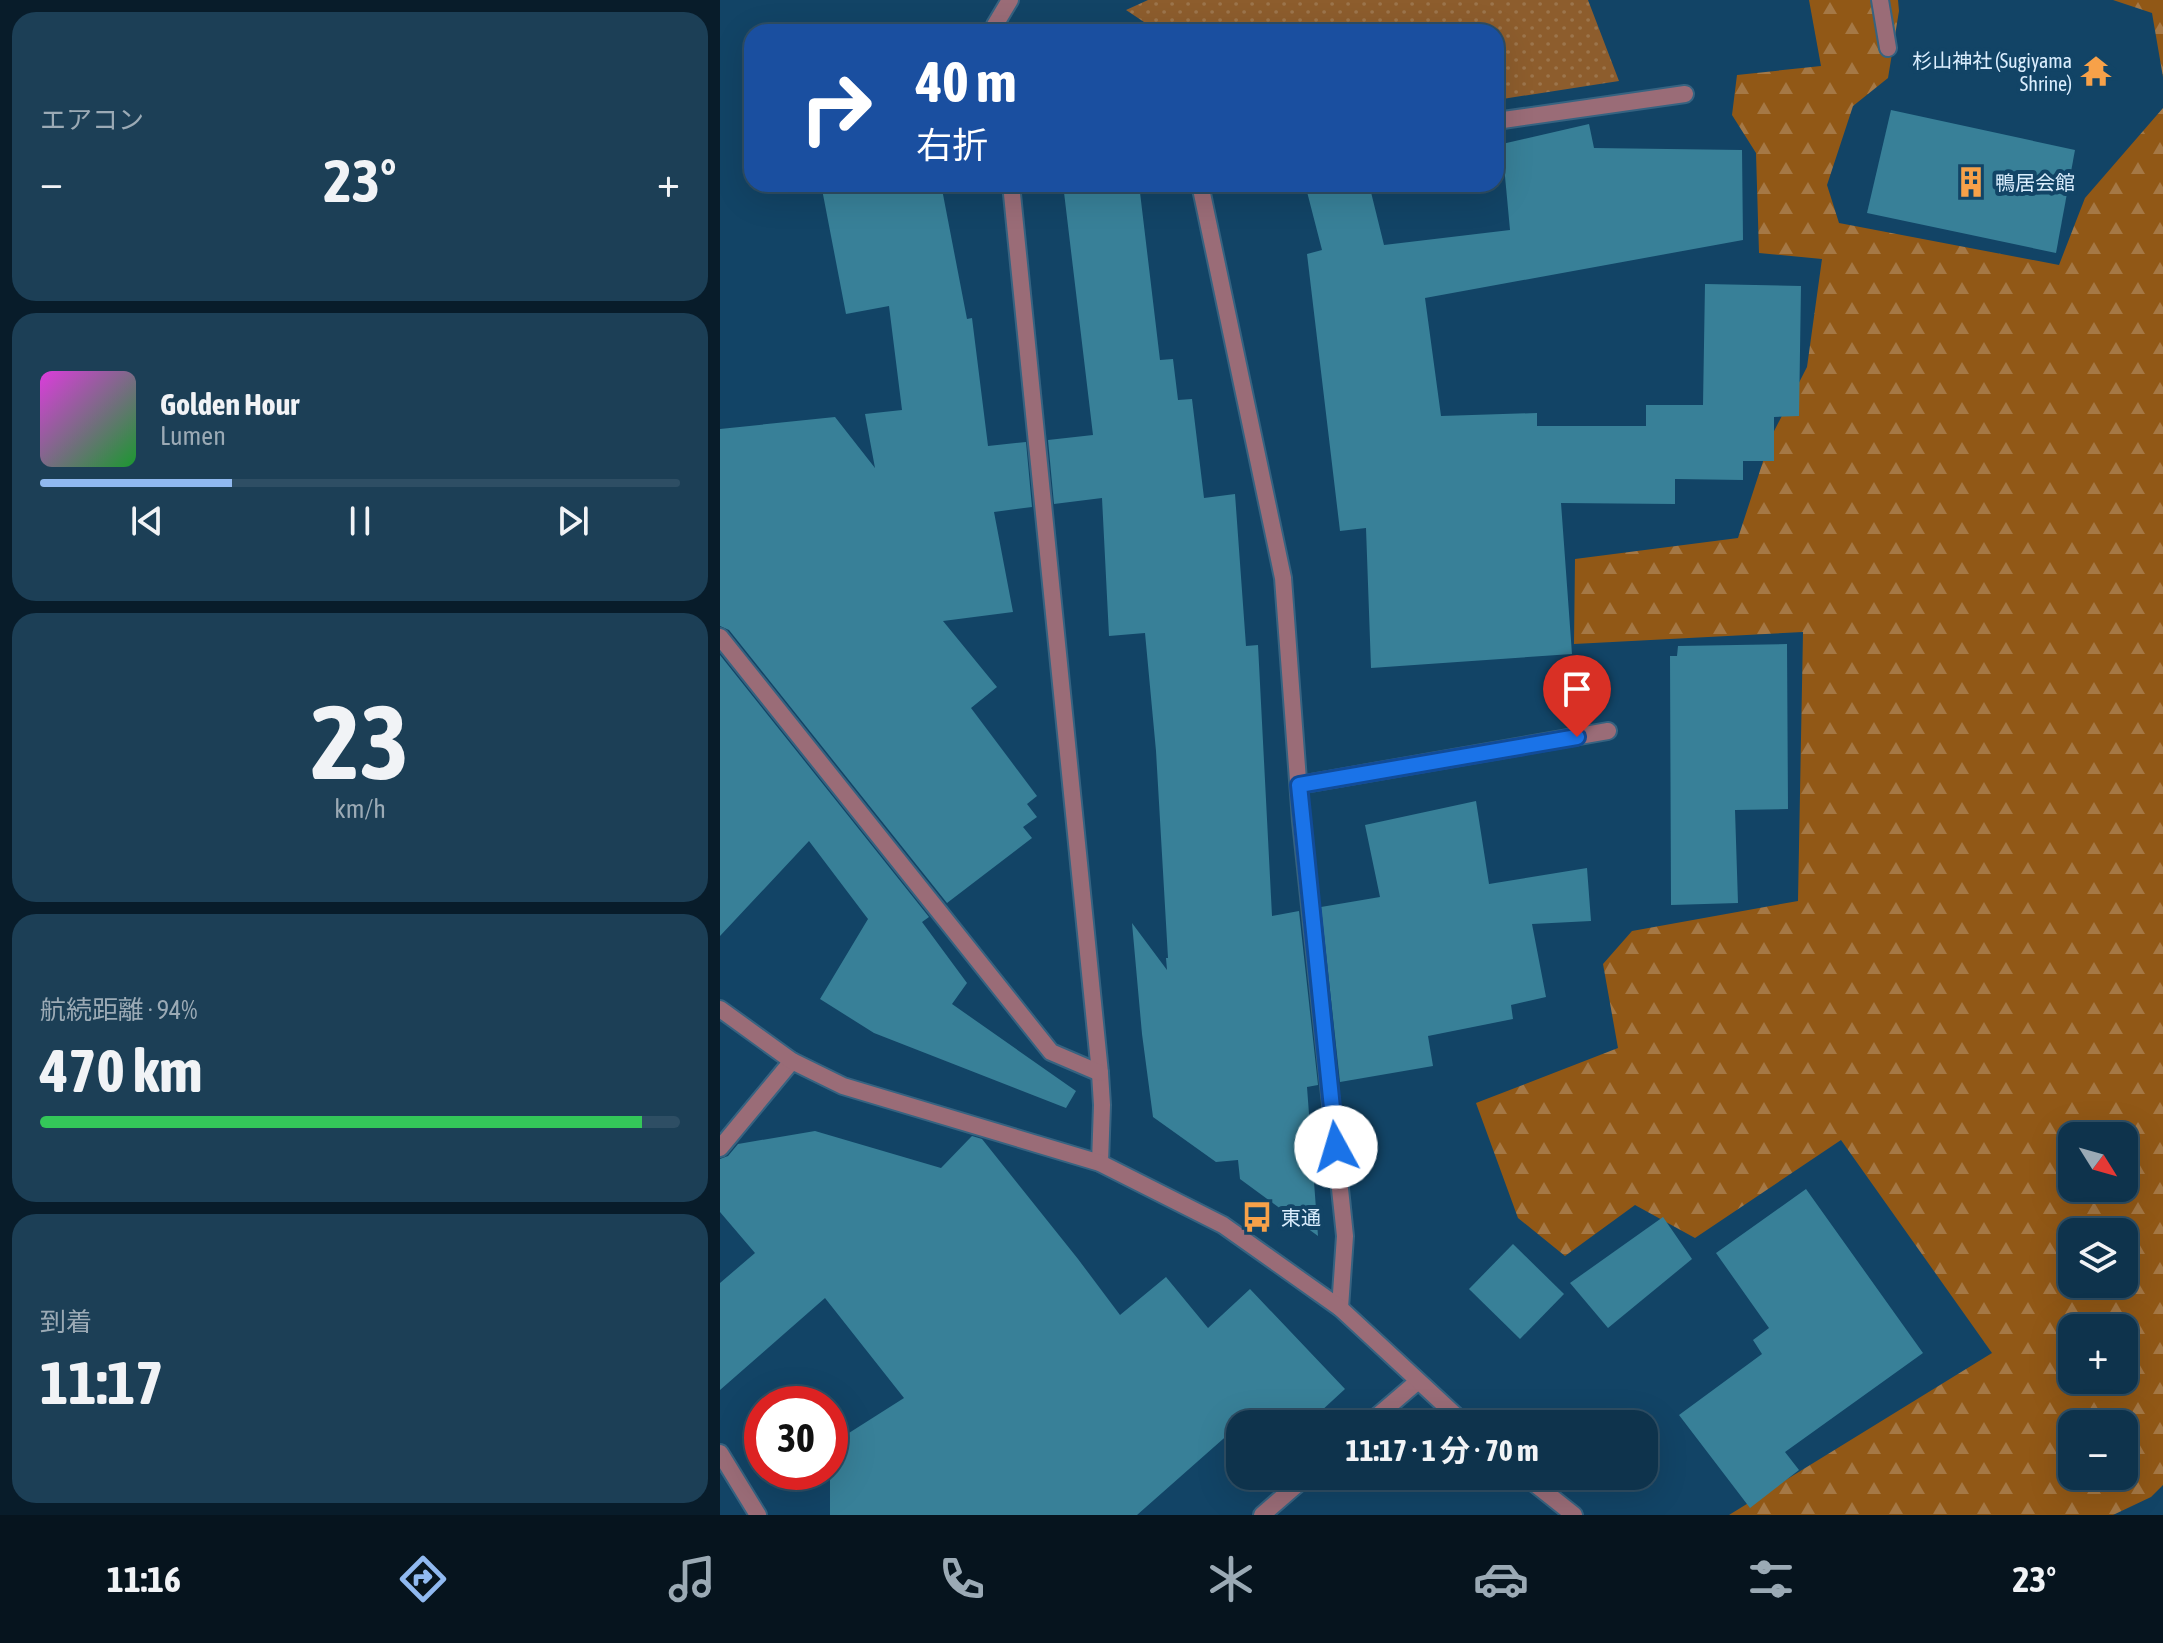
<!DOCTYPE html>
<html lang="ja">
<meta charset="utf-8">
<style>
:root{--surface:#0e334c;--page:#1c3f56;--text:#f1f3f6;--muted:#9baab5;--line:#2e4e64;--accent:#90b9f0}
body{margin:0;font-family:"Asap Condensed","Noto Sans JP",sans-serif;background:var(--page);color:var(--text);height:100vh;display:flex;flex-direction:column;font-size:30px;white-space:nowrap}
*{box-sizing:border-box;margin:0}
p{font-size:26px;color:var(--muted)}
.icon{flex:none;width:44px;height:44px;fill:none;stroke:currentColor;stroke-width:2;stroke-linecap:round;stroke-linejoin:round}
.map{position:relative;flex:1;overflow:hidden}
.panel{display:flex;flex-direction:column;gap:12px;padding:12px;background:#081c2a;width:720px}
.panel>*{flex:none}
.hud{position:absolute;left:24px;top:24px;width:760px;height:168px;border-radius:24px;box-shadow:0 8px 32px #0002,0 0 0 2px var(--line);background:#1a4fa0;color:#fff;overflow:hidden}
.needle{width:52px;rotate:127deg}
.buttons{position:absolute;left:1338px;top:1122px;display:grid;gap:16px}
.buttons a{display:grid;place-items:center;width:80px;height:80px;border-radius:16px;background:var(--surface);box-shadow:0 8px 32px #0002,0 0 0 2px var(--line);font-size:40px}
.speed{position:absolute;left:24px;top:1386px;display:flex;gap:16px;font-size:40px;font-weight:700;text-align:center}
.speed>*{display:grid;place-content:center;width:104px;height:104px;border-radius:50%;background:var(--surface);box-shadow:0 8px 32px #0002,0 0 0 2px var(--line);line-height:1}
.speed .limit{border:12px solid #d22;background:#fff;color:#111}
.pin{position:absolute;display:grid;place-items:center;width:68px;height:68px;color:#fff;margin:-82px -34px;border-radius:50% 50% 50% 0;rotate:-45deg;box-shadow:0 0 8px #0007}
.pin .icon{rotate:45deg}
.me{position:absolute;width:88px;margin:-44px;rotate:354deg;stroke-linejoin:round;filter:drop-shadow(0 0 6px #0008)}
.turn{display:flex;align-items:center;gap:28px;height:168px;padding:0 40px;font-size:36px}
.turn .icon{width:104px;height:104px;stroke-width:2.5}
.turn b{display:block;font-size:56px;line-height:68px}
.big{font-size:60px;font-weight:700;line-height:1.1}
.panel .card{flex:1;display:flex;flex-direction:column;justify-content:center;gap:12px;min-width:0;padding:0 28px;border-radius:24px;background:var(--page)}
.panel .dial{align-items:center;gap:0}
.dial b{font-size:104px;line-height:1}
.song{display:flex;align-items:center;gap:24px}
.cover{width:96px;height:96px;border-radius:12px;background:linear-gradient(135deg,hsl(300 70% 55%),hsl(130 70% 35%))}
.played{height:8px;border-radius:4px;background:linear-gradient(90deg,var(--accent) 30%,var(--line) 30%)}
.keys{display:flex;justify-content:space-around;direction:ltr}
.heat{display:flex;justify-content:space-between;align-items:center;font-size:44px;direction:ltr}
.charge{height:12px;border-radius:6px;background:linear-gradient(90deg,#34c759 94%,var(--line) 0)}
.trip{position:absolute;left:506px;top:1410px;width:432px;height:80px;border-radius:24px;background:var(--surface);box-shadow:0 8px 32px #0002,0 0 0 2px var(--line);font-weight:700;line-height:80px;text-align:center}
.tabs{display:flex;height:128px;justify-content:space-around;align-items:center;background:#06141e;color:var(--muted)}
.tabs .icon{width:56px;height:56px}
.tabs .on{color:var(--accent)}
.tabs b{font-size:36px;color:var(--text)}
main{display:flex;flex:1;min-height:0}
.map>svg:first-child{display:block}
</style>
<main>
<section class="panel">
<div class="card"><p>エアコン</p>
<div class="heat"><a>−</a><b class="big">23°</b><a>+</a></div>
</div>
<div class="card">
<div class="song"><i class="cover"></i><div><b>Golden Hour</b><p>Lumen</p></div></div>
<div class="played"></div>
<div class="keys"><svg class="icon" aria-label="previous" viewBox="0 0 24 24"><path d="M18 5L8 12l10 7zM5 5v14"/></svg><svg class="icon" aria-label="pause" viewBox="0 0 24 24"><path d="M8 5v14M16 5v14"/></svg><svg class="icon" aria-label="next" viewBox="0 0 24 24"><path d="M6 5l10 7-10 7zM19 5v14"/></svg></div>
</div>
<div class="card dial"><b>23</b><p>km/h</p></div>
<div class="card"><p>航続距離 · 94%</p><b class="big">470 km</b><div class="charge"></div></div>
<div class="card"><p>到着</p><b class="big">11:17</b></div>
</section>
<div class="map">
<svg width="1443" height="1515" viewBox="0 0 1443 1515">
<defs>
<pattern id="forest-firs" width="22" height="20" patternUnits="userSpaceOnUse" patternTransform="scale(2)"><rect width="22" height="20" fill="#915816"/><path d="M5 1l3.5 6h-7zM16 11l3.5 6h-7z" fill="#a57845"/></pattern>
<pattern id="park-dots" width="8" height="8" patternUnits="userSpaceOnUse" patternTransform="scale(2)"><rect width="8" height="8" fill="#8d5d2d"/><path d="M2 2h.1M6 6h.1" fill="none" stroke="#9c754c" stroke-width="1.8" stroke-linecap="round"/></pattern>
</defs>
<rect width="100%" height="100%" fill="#124466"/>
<g fill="url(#forest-firs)" fill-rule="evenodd">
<path d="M1089,0H1178L1179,11L1168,78L1133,106L1107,185L1119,223L1339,265L1365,198L1443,108V1485L1431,1497L1393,1515H1009L1272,1353L1121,1140L975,1238L915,1205L845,1256L798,1218L756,1103L898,1048L883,964L912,931L1078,901L1083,632L854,644L855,559L1018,538L1051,437L1087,367L1102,259L1039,253L1036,153L1012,115L1017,75L1101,66ZM1352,1136H1404V1188H1352ZM1352,1232H1404V1284H1352ZM1352,1328H1404V1380H1352ZM1352,1424H1404V1476H1352Z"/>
<polygon points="1393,0 1443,0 1443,77 1432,13"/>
</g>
<polygon fill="url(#park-dots)" points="428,0 868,0 899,81 776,100 776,32 439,32 406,10"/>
<g fill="#388098">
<polygon points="1171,110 1355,150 1336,253 1147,213"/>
<polygon points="869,124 874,148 1022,150 1023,240 705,298 721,416 817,413 817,426 926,426 926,405 983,405 985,284 1081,286 1079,416 1054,417 1054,461 1023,461 1023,480 955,479 955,504 841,503 852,654 651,668 646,528 620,531 587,254 602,250 585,184 649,184 664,245 790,230 782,144"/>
<polygon points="101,184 221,184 247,319 252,318 268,446 306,442 312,507 274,512 293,612 223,621 277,687 251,708 317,796 307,804 317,817 303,827 312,838 227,903 9,630 0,626 0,429 115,417 155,468 145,414 182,410 169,306 126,314"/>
<polygon points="343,184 419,184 440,360 453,359 458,400 472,399 484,498 515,494 526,646 538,645 552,916 579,911 598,1085 587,1087 598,1236 520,1179 518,1160 496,1162 433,1117 422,1034 412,923 447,970 446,958 448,958 436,751 425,633 389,636 382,498 334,504 328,440 373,435"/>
<polygon points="1067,644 1068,809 1015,810 1018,903 951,905 950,656 957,656 958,646"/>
<polygon points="0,655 209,917 202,922 247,983 232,1004 356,1091 346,1108 154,1033 100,999 148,919 89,841 0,936"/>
<polygon points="756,801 769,884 867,868 871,921 812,924 826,997 791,1005 793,1019 708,1036 713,1066 620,1082 601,907 660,897 645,825"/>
<polygon points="95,1131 221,1168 252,1136 262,1139 358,1259 400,1315 446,1277 488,1328 530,1289 625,1389 587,1424 520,1424 417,1515 110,1515 110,1445 184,1398 105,1298 0,1390 0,1283 35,1253 0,1212 0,1159 8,1156 18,1144"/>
<polygon points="1086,1189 1203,1353 1065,1452 1079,1470 1030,1508 959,1415 1042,1354 1033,1340 1049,1328 996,1253"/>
<polygon points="943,1217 972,1259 888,1328 850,1283"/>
<polygon points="793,1244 844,1294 800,1339 749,1289"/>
</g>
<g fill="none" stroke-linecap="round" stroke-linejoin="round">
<defs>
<g id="service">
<polyline points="1160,0 1168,48"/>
<polyline points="579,785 888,731"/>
</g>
<g id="minor">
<polyline points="276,32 275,25 290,0"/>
<polyline points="776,121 965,94"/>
<polyline points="291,184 380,1073 382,1105 380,1163"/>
<polyline points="480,184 563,578 581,821 625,1236 620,1308"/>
<polyline points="0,637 331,1052 380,1073"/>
<polyline points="0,1148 72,1061"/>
<polyline points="648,1424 697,1382"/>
<polyline points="0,1453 38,1515"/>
<polyline points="542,1515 587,1476"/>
</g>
<g id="tertiary">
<polyline points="0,1009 72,1061 123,1086 380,1163 503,1225 620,1308 745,1424"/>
<polyline points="805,1476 854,1515"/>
</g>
</defs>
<use href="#service" stroke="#366381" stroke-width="20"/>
<use href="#minor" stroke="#366381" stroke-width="20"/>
<use href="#tertiary" stroke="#366381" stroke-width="20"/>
<use href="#service" stroke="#9a6c77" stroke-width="16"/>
<use href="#minor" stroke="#9a6c77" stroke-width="16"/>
<use href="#tertiary" stroke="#9a6c77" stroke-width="16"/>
</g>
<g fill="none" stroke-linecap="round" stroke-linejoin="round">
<defs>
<polyline id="route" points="616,1147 579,785 857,737"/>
</defs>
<use href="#route" stroke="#114b97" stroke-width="20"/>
<use href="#route" stroke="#1a73e8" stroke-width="14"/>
</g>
<defs>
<symbol id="temple-bare" viewBox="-9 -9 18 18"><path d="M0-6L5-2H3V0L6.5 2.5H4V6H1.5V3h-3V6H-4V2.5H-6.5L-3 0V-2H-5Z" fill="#f7a149" stroke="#124466" stroke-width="2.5" paint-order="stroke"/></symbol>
<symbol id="building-bare" viewBox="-9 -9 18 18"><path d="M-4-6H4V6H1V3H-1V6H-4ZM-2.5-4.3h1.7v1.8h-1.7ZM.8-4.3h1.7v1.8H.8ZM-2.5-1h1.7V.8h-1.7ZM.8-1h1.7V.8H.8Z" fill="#f7a149" stroke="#124466" stroke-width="2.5" paint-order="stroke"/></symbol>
<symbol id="bus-bare" viewBox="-9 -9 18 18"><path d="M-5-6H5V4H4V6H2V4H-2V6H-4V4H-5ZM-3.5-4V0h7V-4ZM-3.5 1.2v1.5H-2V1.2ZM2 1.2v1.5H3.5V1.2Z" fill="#f7a149" stroke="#124466" stroke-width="2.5" paint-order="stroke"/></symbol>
</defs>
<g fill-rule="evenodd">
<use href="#temple-bare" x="1354" y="49" width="44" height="44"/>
<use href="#building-bare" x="1229" y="160" width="44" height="44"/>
<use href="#bus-bare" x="515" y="1195" width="44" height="44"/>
</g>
<g text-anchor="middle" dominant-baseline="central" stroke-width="8" stroke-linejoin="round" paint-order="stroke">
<g font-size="20" fill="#dbeefe" stroke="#124466" text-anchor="start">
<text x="1352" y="60" text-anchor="end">杉山神社 (Sugiyama<tspan x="1352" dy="23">Shrine)</tspan></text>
<text x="1275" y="182">鴨居会館</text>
<text x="561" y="1217">東通</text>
</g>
</g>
</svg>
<div class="buttons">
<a><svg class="needle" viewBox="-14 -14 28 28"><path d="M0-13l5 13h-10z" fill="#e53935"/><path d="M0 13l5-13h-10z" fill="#9baab5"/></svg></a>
<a><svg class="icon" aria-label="layers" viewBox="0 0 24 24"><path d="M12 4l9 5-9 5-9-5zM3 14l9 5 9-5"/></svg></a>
<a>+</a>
<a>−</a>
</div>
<div class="speed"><div class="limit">30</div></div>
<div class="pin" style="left:857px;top:737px;background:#d93025"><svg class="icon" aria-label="arrive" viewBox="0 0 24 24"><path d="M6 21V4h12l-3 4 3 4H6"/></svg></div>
<svg class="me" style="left:616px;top:1147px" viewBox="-20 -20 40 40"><circle r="19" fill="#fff"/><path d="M0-13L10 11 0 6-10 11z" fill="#1a73e8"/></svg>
<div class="trip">11:17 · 1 分 · 70 m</div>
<div class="hud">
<div class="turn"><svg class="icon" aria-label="right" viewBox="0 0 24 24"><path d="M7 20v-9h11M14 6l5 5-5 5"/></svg><div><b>40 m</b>右折</div></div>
</div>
</div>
</main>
<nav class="tabs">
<b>11:16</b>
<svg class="icon on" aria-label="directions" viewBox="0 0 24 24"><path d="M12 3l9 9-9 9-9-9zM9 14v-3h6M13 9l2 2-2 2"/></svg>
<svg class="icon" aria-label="music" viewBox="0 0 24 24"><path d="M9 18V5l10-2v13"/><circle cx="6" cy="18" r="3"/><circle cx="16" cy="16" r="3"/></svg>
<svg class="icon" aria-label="phone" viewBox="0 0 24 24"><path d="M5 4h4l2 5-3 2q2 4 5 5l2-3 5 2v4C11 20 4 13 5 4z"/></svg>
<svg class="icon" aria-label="climate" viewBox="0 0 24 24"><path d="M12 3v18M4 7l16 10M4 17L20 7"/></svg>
<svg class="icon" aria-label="car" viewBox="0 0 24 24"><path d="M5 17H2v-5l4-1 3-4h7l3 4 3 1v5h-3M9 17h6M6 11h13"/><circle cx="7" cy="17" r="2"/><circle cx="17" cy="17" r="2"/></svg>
<svg class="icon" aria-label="filters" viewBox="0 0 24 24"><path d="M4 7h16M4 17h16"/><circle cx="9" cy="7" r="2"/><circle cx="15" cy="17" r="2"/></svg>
<b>23°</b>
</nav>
